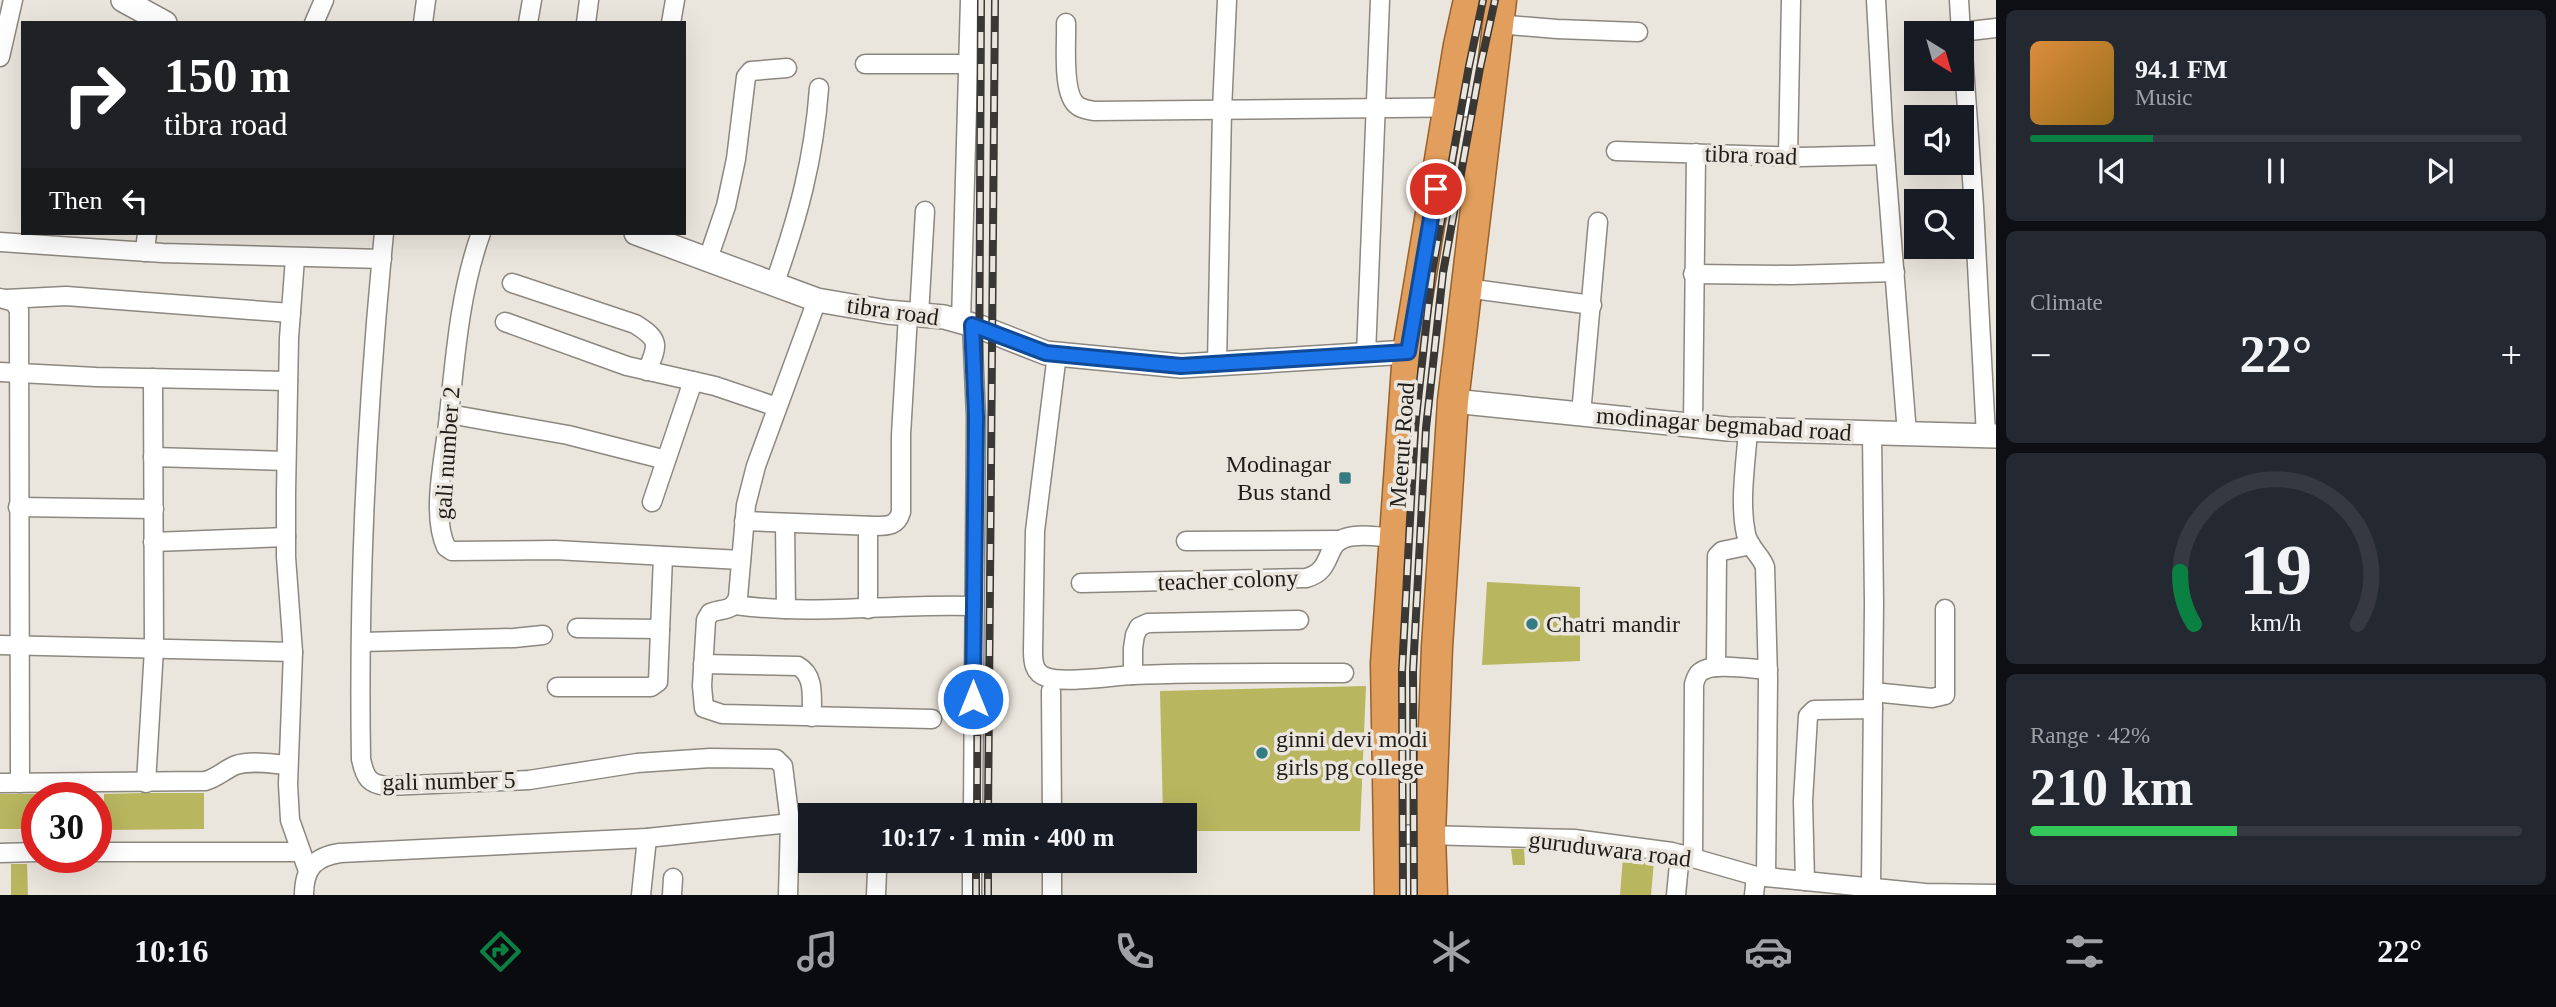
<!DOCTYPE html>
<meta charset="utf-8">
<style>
:root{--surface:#171b24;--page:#242831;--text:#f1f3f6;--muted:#9ea1a6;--line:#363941;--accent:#0b8043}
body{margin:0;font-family:"Times New Roman",serif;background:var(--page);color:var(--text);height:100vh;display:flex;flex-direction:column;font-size:26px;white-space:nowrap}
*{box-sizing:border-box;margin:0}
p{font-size:23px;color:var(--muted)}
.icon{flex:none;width:38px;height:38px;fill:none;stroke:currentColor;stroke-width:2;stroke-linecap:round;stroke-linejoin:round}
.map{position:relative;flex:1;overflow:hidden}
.details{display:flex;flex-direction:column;gap:10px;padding:10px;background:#0d0f14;width:560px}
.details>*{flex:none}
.banner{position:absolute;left:21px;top:21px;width:665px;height:214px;border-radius:0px;box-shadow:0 7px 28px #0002;background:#202124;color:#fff;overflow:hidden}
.needle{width:46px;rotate:143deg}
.controls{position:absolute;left:1904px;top:21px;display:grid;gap:14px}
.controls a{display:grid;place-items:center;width:70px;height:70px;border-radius:0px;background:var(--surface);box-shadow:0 7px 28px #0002;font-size:35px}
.speed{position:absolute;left:21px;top:782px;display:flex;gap:14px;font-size:35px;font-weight:700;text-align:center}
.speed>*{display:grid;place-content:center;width:91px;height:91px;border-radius:50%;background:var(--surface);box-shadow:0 7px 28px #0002;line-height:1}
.speed .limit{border:10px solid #d22;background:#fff;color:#111}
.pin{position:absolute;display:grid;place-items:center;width:60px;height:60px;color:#fff;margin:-30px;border:4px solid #fff;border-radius:50%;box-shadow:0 2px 7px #0007}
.me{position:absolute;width:77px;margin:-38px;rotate:0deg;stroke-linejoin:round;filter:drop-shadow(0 0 5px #0008)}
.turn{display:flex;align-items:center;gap:24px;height:147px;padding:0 28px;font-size:32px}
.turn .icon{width:91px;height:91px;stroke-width:2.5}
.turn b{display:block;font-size:49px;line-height:60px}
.then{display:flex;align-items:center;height:66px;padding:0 28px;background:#0003;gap:14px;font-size:26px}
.big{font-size:52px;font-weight:800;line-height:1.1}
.details .widget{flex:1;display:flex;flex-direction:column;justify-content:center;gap:10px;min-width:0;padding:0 24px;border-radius:10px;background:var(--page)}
.details .dial{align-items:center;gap:0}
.dial svg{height:182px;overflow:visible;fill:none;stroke:var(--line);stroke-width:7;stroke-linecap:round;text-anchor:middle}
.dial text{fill:var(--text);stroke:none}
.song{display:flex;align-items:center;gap:21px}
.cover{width:84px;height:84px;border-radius:10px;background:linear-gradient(135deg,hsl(30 70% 55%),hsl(40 70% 35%))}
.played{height:7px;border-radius:4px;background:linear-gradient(90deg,var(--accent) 25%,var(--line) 25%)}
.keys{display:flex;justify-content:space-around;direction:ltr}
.heat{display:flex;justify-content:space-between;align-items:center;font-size:38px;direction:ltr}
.charge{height:10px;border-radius:5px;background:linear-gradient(90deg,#34c759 42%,var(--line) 0)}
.trip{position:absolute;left:798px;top:803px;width:399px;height:70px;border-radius:0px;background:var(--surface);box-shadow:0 7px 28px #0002;font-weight:800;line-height:70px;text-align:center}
.dock{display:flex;height:112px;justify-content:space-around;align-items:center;background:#090b0e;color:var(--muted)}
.dock .icon{width:49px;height:49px}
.dock .active{color:var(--accent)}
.dock b{font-size:32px;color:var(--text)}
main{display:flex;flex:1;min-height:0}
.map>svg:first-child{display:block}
</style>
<main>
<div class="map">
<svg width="1996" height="895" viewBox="0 0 1996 895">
<rect width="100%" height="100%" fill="#ebe6dd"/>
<g fill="#b8b65e">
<polygon points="1487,582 1580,587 1580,661 1482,665"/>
<polygon points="1366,686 1360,831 1185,831 1185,816 1163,816 1160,691"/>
<polygon points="142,793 204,793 204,829 104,830 104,794"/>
<rect x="0" y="794" width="37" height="35"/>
<polygon points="1511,849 1524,849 1525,865 1513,865"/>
<polygon points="1623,857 1654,861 1651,895 1620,895"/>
<polygon points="11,864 27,864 28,895 11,895"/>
</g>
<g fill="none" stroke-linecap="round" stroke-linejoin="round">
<defs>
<g id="minor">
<polyline points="1876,0 1883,127 1907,434"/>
<polyline points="1959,0 1961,33"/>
<polyline points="314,23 324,0"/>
<polyline points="423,23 426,0"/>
<polyline points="528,23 532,0"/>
<polyline points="586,23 589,0"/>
<polyline points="671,23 675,0"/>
<path d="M1066,23C1067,42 1061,95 1078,106C1082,109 1089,110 1094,111L1487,107"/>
<polyline points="1497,24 1557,29 1638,32"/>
<polyline points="1961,32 1996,28"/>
<polyline points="1962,39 1974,207 1986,436"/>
<polyline points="0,57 13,0"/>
<polyline points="865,64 969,64"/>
<polyline points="1616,151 1800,157 1885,155"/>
<polyline points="1788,157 1791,0"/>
<path d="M384,233C367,407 358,584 361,759C365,778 369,784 387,786L529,780L637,763L710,758L776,759L783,766L790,822L788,895"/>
<path d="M481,233C459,294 455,360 448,424C444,460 431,514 446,547L452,551L555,550L741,560"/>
<polyline points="0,242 163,253 382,259"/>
<polyline points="145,252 147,233"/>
<polyline points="295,258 289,338 286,492 286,557 293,652 288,784 290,820 308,871"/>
<polyline points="708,259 726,206 736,159 746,77 751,71 787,68"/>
<polyline points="1693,274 1791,275 1895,272"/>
<path d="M512,283L635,324C661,340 658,345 647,371"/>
<path d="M774,285C798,218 814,159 819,88"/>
<polyline points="1466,288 1592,305"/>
<polyline points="0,298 14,302 19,310 20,783"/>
<polyline points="6,299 66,296 291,313"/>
<path d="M817,300L756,466L746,505L738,597C733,612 722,608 710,613L706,620L702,686L704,708L722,714L932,719"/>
<polyline points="919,315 925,211"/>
<polyline points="505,322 627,366 715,386 777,407"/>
<polyline points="961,322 970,0"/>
<path d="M1057,354L1035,531L1033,651C1033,662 1034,673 1046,677C1063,684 1112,676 1133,675C1203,672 1274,673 1344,673"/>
<polyline points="1366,355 1380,0"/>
<polyline points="1217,364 1222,110 1227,0"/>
<polyline points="0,372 96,377 288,381"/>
<polyline points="449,414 568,435 666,460"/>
<polyline points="1581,414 1598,222"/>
<polyline points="1693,425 1696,153"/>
<path d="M1748,429C1746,463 1739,501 1746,534C1749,548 1761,555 1765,567L1768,679L1766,877"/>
<polyline points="153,457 286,461"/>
<polyline points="652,502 693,381"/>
<polyline points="18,507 154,509"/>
<path d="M744,521L875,526C888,526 897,526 901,512V435L908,315"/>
<polyline points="785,523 786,609"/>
<polyline points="1186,541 1341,540"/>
<polyline points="153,542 286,537"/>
<path d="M1081,583L1306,578C1334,571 1324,544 1345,538C1360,533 1380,537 1395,538"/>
<path d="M735,605C815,616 895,603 974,606"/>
<polyline points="868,609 868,526"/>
<polyline points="577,628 660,629"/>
<polyline points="362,642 514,638 543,635"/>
<polyline points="0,645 293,652"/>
<path d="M703,664L798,666C816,676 811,699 812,717"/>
<polyline points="1716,667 1717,556 1722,551 1751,545"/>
<polyline points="1133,675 1133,648 1135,635 1139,627 1148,623 1299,620"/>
<polyline points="557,687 651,687 658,682 663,556"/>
<polyline points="1051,691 1052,816"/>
<polyline points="1873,692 1932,698 1945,695 1945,609"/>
<path d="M0,783L205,781C217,778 224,770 236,765C252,760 272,764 288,765"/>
<polyline points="146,783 154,649 153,378"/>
<polyline points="937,816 966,815 973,809 976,417 972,325"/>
<polyline points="1389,834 1574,839 1672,852 1756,876 1925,893 1996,894"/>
<polyline points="96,852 300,852"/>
<polyline points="0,853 37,852"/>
<path d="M1693,858L1694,684C1696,678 1697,673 1704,670C1717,663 1752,669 1768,670"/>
<polyline points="1052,861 1052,895"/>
<polyline points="1805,881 1803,801 1808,716 1814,710 1873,709"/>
<polyline points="1871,888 1874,604 1872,433"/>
<path d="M304,895C304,869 314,857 340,853L647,838L810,821"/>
<polyline points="641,895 647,838"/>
<polyline points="672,895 673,878"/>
<polyline points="876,895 877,871"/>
<polyline points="972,895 972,861"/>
<polyline points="1676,895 1680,854"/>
<polyline points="1754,895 1756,876"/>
</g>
<g id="tertiary">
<polyline points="123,0 165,23"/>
<polyline points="636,233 817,300 887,312 944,317 980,327 1046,353 1181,366 1408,352"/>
<polyline points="1453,401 1728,429 1996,436"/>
</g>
<g id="trunk">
<polyline points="1390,895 1386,663 1408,352 1459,45 1469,0"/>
<polyline points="1432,895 1430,834 1437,647 1453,401 1501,0"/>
</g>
</defs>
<use href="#minor" stroke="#8c877f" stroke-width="21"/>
<use href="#tertiary" stroke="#8c877f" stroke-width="26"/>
<use href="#trunk" stroke="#99612b" stroke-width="33"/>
<use href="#minor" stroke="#fff" stroke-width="18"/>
<use href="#tertiary" stroke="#fff" stroke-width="23"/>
<use href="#trunk" stroke="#e29e5c" stroke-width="30"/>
<defs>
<g id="rail">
<polyline points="977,816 981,0"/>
<polyline points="988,816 995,0"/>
<polyline points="976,895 976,861"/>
<polyline points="988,895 988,861"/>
<polyline points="1403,895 1402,671 1415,427 1432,272 1469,66 1483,0"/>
<polyline points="1414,895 1413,671 1426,428 1443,273 1480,68 1495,0"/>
</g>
</defs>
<use href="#rail" stroke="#3a3834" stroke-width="8"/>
<use href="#rail" stroke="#ebe6dd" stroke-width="5" stroke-dasharray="16" stroke-linecap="butt"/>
</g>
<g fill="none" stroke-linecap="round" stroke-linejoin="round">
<defs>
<polyline id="route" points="973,699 976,417 972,325 1046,353 1181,366 1408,352 1436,189"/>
</defs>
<use href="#route" stroke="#114b97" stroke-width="18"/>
<use href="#route" stroke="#1a73e8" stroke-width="12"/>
</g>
<g fill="#347c82" stroke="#ebe6dd" stroke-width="2.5">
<rect x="1338" y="471" width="14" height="14" rx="3.5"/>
<circle cx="1532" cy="624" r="7"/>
<circle cx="1262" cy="753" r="7"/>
</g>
<g text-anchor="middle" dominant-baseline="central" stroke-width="7" stroke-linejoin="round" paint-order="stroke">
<g font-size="24" fill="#1f1d1a" stroke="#ebe6dd">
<text transform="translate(1751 155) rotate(2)">tibra road</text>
<text transform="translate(893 311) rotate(8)">tibra road</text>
<text transform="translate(1724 424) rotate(4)">modinagar begmabad road</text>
<text transform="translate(1402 445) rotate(-86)">Meerut Road</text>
<text transform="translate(447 453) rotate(-86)">gali number 2</text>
<text transform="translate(1228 580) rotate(-2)">teacher colony</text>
<text transform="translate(449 781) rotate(-1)">gali number 5</text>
<text transform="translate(1610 849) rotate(7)">guruduwara road</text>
</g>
<g font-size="24" fill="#1f1d1a" stroke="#ebe6dd" text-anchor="start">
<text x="1331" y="464" text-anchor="end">Modinagar<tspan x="1331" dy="28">Bus stand</tspan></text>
<text x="1546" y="624">Chatri mandir</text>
<text x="1276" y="739">ginni devi modi<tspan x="1276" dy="28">girls pg college</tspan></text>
</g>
</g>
</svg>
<div class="controls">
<a><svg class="needle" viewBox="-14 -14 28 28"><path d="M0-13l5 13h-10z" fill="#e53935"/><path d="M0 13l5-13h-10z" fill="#9ea1a6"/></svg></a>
<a><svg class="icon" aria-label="sound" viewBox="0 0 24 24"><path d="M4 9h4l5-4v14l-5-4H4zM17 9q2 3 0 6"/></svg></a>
<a><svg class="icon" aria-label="search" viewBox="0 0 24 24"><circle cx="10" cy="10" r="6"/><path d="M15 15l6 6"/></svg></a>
</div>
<div class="speed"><div class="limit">30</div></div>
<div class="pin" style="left:1436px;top:189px;background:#d93025"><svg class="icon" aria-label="arrive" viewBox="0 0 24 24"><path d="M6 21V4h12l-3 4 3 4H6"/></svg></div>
<svg class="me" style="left:973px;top:699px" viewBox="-20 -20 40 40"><circle r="17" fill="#1a73e8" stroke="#fff" stroke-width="3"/><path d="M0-11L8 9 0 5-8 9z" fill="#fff"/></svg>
<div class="trip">10:17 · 1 min · 400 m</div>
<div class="banner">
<div class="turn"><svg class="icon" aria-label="right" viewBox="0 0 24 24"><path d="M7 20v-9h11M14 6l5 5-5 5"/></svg><div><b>150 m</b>tibra road</div></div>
<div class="then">Then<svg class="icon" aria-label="left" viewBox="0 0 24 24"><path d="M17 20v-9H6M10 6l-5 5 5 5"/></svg></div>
</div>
</div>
<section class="details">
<div class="widget">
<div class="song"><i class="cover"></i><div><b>94.1 FM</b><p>Music</p></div></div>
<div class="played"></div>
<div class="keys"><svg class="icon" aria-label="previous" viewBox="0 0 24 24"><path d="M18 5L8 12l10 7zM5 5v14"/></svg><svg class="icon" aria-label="pause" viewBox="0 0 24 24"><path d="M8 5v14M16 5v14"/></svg><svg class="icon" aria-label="next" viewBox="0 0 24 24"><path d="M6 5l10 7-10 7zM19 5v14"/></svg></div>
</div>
<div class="widget"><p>Climate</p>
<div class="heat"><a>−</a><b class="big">22°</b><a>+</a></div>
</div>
<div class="widget dial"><svg viewBox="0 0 100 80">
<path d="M14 69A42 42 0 1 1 86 69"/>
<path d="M14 69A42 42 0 0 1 8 46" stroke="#0b8043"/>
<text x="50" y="56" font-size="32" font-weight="700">19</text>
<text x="50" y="72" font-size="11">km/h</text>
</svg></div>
<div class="widget"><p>Range · 42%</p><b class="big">210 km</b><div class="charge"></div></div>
</section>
</main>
<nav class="dock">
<b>10:16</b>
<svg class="icon active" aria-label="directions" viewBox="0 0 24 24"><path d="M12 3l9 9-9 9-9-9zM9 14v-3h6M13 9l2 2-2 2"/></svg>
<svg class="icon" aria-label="music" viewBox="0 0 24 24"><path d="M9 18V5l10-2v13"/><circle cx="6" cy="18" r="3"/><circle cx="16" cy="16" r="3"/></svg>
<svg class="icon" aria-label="phone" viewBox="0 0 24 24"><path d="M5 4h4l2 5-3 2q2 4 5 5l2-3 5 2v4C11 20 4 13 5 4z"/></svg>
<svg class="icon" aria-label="climate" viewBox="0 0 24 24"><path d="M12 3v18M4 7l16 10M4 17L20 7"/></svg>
<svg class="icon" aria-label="car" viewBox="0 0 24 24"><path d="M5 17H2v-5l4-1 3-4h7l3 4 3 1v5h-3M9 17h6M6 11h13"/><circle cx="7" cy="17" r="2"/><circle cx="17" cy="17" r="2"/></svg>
<svg class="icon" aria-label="filters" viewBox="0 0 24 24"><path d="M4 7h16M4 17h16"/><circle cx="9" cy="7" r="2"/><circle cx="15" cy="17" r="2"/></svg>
<b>22°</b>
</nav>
